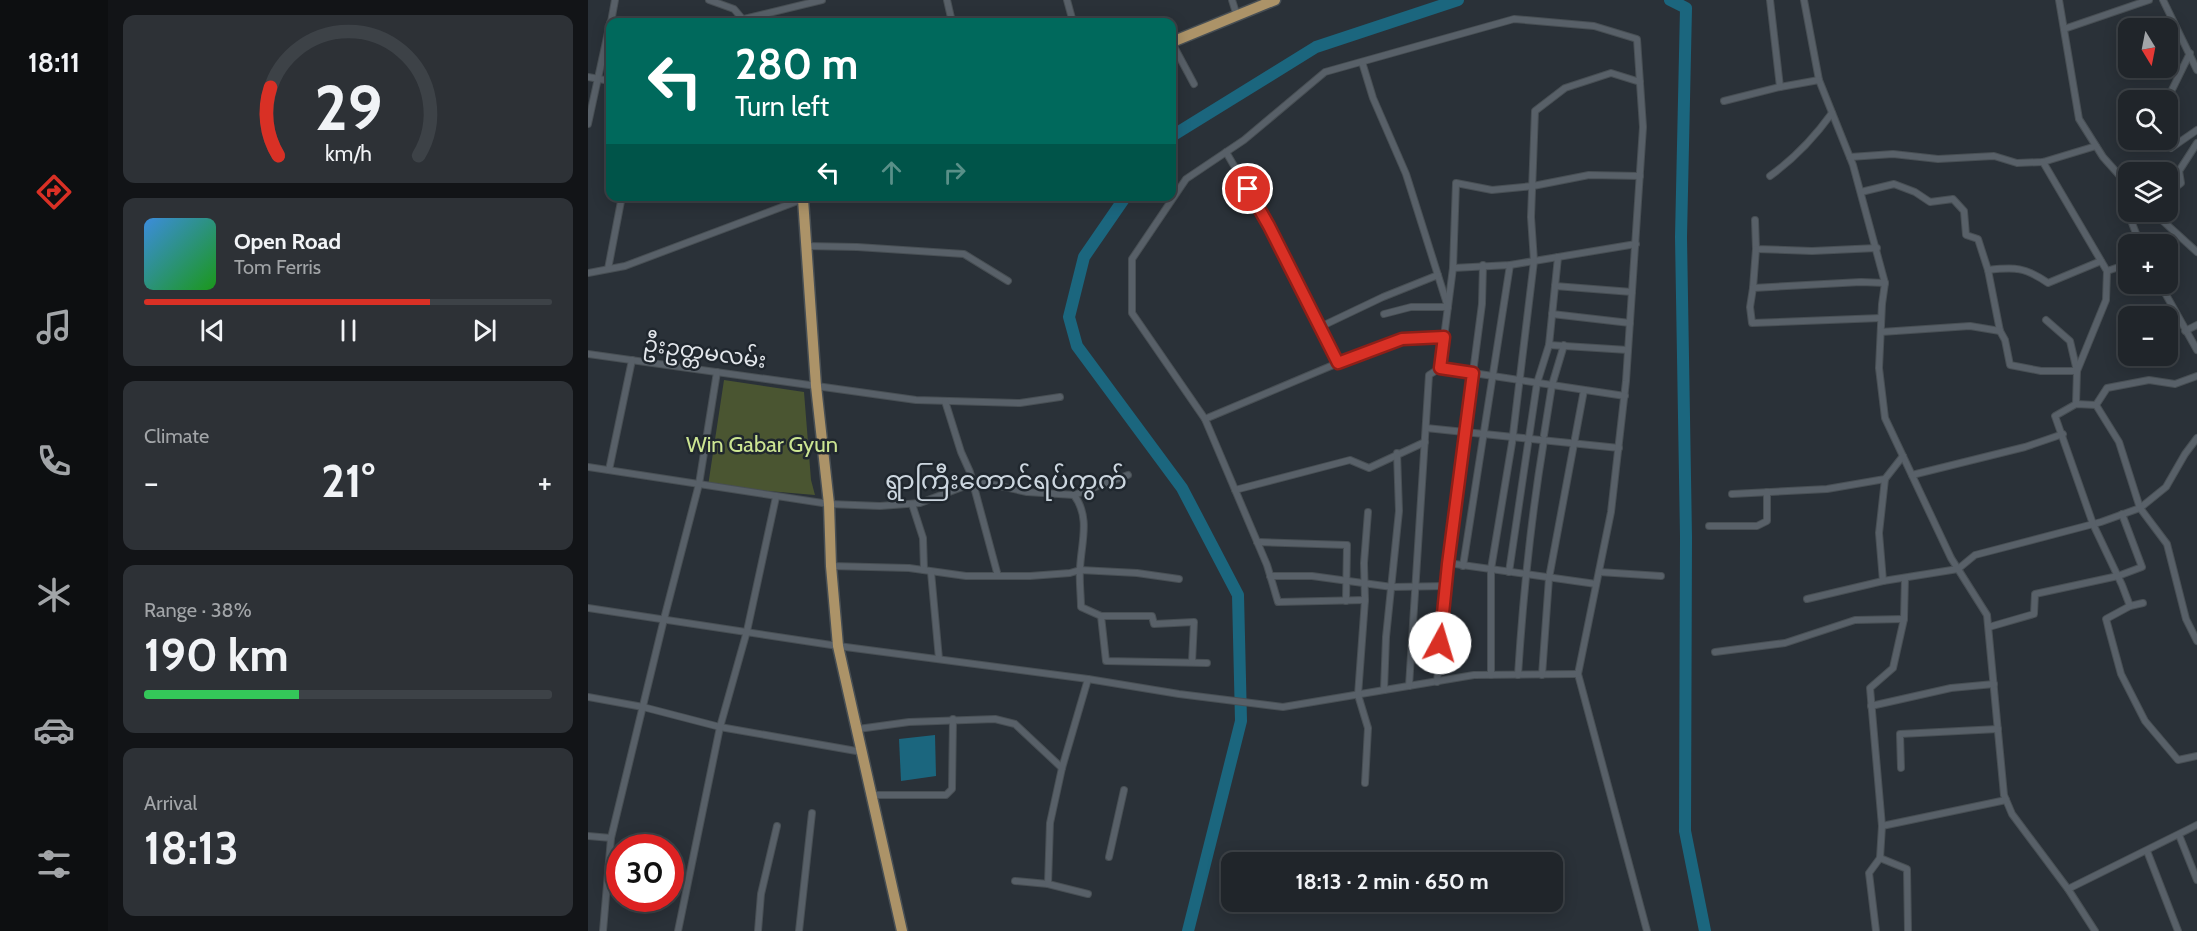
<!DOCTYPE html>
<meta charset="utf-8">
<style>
:root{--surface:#20252a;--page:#2d3136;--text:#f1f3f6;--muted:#a2a5a8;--line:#3d4247;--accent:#d93025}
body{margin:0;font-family:Cabin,"Noto Sans Myanmar",sans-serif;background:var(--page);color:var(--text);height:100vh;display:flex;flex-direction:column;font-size:22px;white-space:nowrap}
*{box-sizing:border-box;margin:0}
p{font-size:20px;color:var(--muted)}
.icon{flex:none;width:33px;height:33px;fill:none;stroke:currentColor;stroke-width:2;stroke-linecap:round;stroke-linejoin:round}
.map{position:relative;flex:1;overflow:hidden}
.panel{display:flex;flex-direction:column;gap:15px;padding:15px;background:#121417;width:480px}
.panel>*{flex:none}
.banner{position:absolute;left:18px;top:18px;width:570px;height:183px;border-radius:12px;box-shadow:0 3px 15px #0003,0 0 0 2px var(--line);background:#00695c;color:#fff;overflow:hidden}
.needle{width:39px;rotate:170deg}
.tools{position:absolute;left:1530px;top:18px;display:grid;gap:12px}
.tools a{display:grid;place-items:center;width:60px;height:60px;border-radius:12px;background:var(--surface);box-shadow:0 3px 15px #0003,0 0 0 2px var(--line);font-size:30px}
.speed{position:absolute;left:18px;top:834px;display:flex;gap:12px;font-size:30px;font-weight:700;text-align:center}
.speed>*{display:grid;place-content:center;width:78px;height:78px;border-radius:50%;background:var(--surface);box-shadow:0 3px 15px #0003,0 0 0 2px var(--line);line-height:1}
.speed .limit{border:9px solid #d22;background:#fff;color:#111}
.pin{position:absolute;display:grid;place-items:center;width:51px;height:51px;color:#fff;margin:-26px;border:3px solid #fff;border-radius:50%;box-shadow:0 2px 6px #0007}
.me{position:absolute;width:66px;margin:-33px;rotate:6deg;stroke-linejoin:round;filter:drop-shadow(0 0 4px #0008)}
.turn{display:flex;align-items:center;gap:21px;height:126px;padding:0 30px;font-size:27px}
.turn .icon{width:78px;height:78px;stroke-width:2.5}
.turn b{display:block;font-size:42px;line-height:51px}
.lanes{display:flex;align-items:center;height:57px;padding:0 30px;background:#0003;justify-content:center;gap:30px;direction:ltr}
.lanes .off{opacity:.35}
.big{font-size:45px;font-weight:700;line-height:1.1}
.panel .widget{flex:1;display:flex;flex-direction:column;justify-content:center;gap:9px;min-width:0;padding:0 21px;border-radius:12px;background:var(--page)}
.panel .dial{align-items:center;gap:0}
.dial svg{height:156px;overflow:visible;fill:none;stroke:var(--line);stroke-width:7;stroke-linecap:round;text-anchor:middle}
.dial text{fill:var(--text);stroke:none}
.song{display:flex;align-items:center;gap:18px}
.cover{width:72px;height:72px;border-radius:9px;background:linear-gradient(135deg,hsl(210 70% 55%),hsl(120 70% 35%))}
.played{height:6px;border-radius:3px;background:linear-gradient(90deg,var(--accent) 70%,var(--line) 70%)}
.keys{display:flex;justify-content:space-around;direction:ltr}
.heat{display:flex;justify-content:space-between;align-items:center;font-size:33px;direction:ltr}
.charge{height:9px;border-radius:4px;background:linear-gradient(90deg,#34c759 38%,var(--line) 0)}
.trip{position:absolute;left:633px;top:852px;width:342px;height:60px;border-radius:12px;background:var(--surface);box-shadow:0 3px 15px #0003,0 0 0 2px var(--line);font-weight:700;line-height:60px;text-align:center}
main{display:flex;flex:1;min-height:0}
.tabs{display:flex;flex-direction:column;width:108px;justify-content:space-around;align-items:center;background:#0d0f11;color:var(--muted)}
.tabs .icon{width:42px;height:42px}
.tabs .selected{color:var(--accent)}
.tabs b{font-size:27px;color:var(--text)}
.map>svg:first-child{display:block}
</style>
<main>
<nav class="tabs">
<b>18:11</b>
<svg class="icon selected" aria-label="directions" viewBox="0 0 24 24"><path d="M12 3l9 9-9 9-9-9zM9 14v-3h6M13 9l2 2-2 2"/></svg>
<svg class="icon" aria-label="music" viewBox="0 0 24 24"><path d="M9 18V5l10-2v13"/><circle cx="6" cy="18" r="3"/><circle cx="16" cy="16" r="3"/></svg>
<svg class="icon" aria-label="phone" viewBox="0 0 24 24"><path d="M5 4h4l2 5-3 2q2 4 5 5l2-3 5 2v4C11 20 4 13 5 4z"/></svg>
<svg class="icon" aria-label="climate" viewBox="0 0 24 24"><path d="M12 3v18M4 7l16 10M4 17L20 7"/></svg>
<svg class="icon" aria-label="car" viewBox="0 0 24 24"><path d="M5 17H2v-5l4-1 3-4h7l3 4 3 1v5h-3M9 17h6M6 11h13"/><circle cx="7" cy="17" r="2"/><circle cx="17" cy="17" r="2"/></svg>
<svg class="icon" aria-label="filters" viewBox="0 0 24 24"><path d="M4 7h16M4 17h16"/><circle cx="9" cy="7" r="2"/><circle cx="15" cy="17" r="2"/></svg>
</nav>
<section class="panel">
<div class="widget dial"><svg viewBox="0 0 100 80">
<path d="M14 69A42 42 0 1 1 86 69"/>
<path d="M14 69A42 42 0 0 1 10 34" stroke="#d93025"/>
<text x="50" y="56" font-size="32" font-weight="700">29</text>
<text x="50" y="72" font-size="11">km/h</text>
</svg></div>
<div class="widget">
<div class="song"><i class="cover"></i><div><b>Open Road</b><p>Tom Ferris</p></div></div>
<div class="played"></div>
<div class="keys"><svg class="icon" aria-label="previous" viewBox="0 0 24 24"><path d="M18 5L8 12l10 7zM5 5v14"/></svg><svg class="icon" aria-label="pause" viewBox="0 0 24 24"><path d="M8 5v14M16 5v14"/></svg><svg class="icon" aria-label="next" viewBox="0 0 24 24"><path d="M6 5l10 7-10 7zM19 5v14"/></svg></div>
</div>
<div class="widget"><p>Climate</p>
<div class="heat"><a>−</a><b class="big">21°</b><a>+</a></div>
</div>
<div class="widget"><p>Range · 38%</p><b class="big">190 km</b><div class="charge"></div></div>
<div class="widget"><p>Arrival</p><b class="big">18:13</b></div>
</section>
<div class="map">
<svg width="1609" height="931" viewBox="0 0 1609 931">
<rect width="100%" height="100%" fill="#2a3138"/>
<polygon fill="#4a5531" points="136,380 216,392 223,480 227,495 120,486"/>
<polygon fill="#1b667e" points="347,735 348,776 313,781 311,739"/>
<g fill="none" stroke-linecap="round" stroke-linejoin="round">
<g stroke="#1b667e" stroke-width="12">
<polyline points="1082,0 1098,8 1093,237 1098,537 1097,831 1117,931"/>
<polyline points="584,136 728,47 870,0"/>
<polyline points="538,196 496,257 481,317 489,346 594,488 650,595 653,721 600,931"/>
</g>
<defs>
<g id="street">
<polyline points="121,0 146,9 157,22"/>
<polyline points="359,0 364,22"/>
<polyline points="479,0 485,22"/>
<polyline points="644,0 649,16"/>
<polyline points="1182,0 1192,87"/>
<polyline points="1216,0 1231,80 1265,165 1297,283 1294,304 1291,368 1297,418 1363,558 1399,615 1416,795 1424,814 1480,889 1507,931"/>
<polyline points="1471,0 1491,119 1515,157 1540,185"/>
<polyline points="1575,0 1609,70"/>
<polyline points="156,19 234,0"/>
<polyline points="23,22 27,0"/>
<polyline points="1476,29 1561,0"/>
<polyline points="584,43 606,84"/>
<polyline points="774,62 785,98 818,174 860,307 823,307 796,314"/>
<polyline points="0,77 22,81"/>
<polyline points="1579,100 1602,53"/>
<polyline points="1136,101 1192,87 1231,80"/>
<polyline points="0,124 22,23"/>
<polyline points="1578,140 1583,148 1609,130"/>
<polyline points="638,152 681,226 750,363 814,339 856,337"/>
<polyline points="1262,157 1305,154 1350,159 1406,156 1429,163 1455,162 1508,146"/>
<polyline points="1455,162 1519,271 1540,264"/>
<path d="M1182,176C1207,158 1226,138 1244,113"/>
<polyline points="1273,192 1306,184 1327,192 1342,202 1365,199 1376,211 1378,235 1390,239 1400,270 1412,331 1417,340 1422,365 1453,371 1489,371 1482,341 1458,320"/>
<polyline points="1580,193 1593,183 1591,171 1609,143"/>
<polyline points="1549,212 1541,215 1552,244"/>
<polyline points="1565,212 1609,252"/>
<polyline points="1167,220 1168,249 1224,251 1289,248"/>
<polyline points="218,246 269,247 376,254 420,281"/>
<polyline points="865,268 922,265 1048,244"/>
<polyline points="20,269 34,196"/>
<path d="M1400,270C1427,267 1437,267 1460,283L1513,261"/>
<polyline points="0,273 37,266 215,199 274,196"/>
<polyline points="1572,284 1609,350"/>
<polyline points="967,286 1044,292"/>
<polyline points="1165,288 1168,249"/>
<polyline points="964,314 1042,323"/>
<polyline points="1293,318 1164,323 1162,307 1165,288 1273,282 1297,283"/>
<polyline points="732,327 795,297 850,275"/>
<polyline points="1597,331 1609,325"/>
<polyline points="1293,332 1382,326 1412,331"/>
<polyline points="961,345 1040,350"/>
<polyline points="0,354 328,400 432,403 472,397"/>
<polyline points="852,368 865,268 868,183 904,190 945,186 1001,175 1052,176"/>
<polyline points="357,401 373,452 382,472 410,576"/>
<polyline points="1488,404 1489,371 1518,300 1519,271"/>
<polyline points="1508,405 1519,388 1561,380 1587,384 1609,376"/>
<polyline points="617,419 750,363"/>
<polyline points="838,428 1031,448"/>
<polyline points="956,435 964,385 976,345"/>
<polyline points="0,467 241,504 292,506 332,503 377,486 398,483 439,492 486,495 540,475"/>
<polyline points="21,470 44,360"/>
<polyline points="1324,475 1437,447 1475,434"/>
<polyline points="647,490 762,460 781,468 837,442"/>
<polyline points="1144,494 1239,489 1297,479 1315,456"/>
<path d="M486,495C503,518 493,543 492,569C491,581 493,595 493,607L513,616L518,661L619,663"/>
<polyline points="324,504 335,538 336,570"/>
<polyline points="1121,526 1169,526 1179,521 1179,492"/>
<polyline points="669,542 759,545 758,601"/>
<polyline points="860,563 1008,584"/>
<polyline points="243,566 321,568 378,576 442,576 482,573 492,570 549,573 591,579"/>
<polyline points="875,566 922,265"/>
<polyline points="343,572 351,659"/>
<polyline points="921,572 949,383 961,345 970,257"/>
<polyline points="1011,572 1073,576"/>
<polyline points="682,576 724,576 804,587 858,586"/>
<polyline points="1295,581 1291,533 1297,479"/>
<polyline points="1219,599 1295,581 1370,569 1387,555 1513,522 1552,508 1578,487 1597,454 1609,438"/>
<polyline points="777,600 690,602 679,565 617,419 544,313 544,259 598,179 656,140 737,72 926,19 1006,26 1049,39 1055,127 1038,381 1023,512 990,674 1059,931"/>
<polyline points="1555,603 1542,606 1518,619 1533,674 1557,721 1590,760 1609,756"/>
<polyline points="1542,606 1534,585 1505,524 1467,416 1488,404 1508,405 1531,442 1552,508 1579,544 1598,619 1609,641"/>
<polyline points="0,608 250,646 500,679 591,694 695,707 886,675 990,674"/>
<polyline points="513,616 564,616 566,624 606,622 604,662"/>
<polyline points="1401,627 1446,614 1447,594 1530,576 1554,567 1534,514"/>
<polyline points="1127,652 1197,643 1267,620 1316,619"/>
<polyline points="903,675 903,569 924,443 946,261 943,217 947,111 977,88 1023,73 1052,82"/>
<path d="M930,675C935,596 943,518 956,440"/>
<polyline points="954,675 961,578 996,390"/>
<polyline points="849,682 860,563 894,304 895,265"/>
<polyline points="821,686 841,375 852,368 1037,396"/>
<polyline points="796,690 798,637 811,511 809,453"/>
<polyline points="0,697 55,707 132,727 274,752"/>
<polyline points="1283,706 1363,688 1406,684"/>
<polyline points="270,729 321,722 407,719 427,724 474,768"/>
<polyline points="1313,768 1312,734 1410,729"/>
<polyline points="777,783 780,728 770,695 777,600 776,563 780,512"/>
<polyline points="283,795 358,795 364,789 365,719"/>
<polyline points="1294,826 1418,800"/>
<polyline points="1591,835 1609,880"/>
<polyline points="0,836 23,838"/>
<polyline points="1559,851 1590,931"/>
<polyline points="521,857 536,790"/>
<polyline points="1292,858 1319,869 1320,931"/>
<polyline points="427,881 460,884 500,894"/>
<polyline points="460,884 462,823 474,768 500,679"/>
<polyline points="1480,889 1609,825"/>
<polyline points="15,931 23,838 76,619 111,484 129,372"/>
<polyline points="90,931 132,727 159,631 188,497"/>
<polyline points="170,931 173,894 189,826"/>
<polyline points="211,931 224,813"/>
<polyline points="1288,931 1281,873 1292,858 1294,826 1282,688 1305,668 1316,619 1317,578"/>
</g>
<g id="primary">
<polyline points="584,42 687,0"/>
<polyline points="219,196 215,199 228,386 241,504 243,566 250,646 314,931"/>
</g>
</defs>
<use href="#street" stroke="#484f54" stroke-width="8"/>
<use href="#primary" stroke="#484f54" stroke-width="13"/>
<use href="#street" stroke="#586068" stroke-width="6"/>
<use href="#primary" stroke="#ac9368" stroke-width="10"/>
</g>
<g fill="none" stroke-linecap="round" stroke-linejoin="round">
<defs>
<polyline id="route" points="660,189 681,226 750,363 814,339 856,337 852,368 885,373 860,564 852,643"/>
</defs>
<use href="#route" stroke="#8d1f18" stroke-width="15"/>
<use href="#route" stroke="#d93025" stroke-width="10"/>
</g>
<g text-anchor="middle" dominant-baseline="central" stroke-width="5" stroke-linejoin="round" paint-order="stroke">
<g font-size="22" fill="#e3e7ec" stroke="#20272e">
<text transform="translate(117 352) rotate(8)">ဦးဥတ္တမလမ်း</text>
</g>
<g font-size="22" fill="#cce592" stroke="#20272e">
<text x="174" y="444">Win Gabar Gyun</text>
</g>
<g font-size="26" fill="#ccd6df" stroke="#20272e">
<text x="418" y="480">ရွာကြီးတောင်ရပ်ကွက်</text>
</g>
</g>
</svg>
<div class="tools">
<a><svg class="needle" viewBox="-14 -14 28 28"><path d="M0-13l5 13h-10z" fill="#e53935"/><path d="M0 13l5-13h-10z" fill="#a2a5a8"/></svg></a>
<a><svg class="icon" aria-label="search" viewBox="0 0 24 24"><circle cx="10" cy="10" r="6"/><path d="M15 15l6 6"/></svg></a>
<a><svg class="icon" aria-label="layers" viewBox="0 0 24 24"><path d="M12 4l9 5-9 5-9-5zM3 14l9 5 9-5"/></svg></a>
<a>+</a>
<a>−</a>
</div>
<div class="speed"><div class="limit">30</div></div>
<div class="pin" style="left:660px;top:189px;background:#d93025"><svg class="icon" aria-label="arrive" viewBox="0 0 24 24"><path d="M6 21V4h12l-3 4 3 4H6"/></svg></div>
<svg class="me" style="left:852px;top:643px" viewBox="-20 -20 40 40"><circle r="19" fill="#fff"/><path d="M0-13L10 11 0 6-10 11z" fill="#d93025"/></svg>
<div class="trip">18:13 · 2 min · 650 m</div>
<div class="banner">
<div class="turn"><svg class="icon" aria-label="left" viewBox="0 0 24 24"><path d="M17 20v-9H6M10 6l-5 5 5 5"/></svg><div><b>280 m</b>Turn left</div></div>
<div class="lanes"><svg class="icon" aria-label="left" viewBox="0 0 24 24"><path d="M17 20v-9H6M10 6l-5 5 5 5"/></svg><svg class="icon off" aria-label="ahead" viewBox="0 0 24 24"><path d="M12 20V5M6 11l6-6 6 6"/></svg><svg class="icon off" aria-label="right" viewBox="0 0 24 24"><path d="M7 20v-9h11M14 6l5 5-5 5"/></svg></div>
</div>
</div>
</main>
